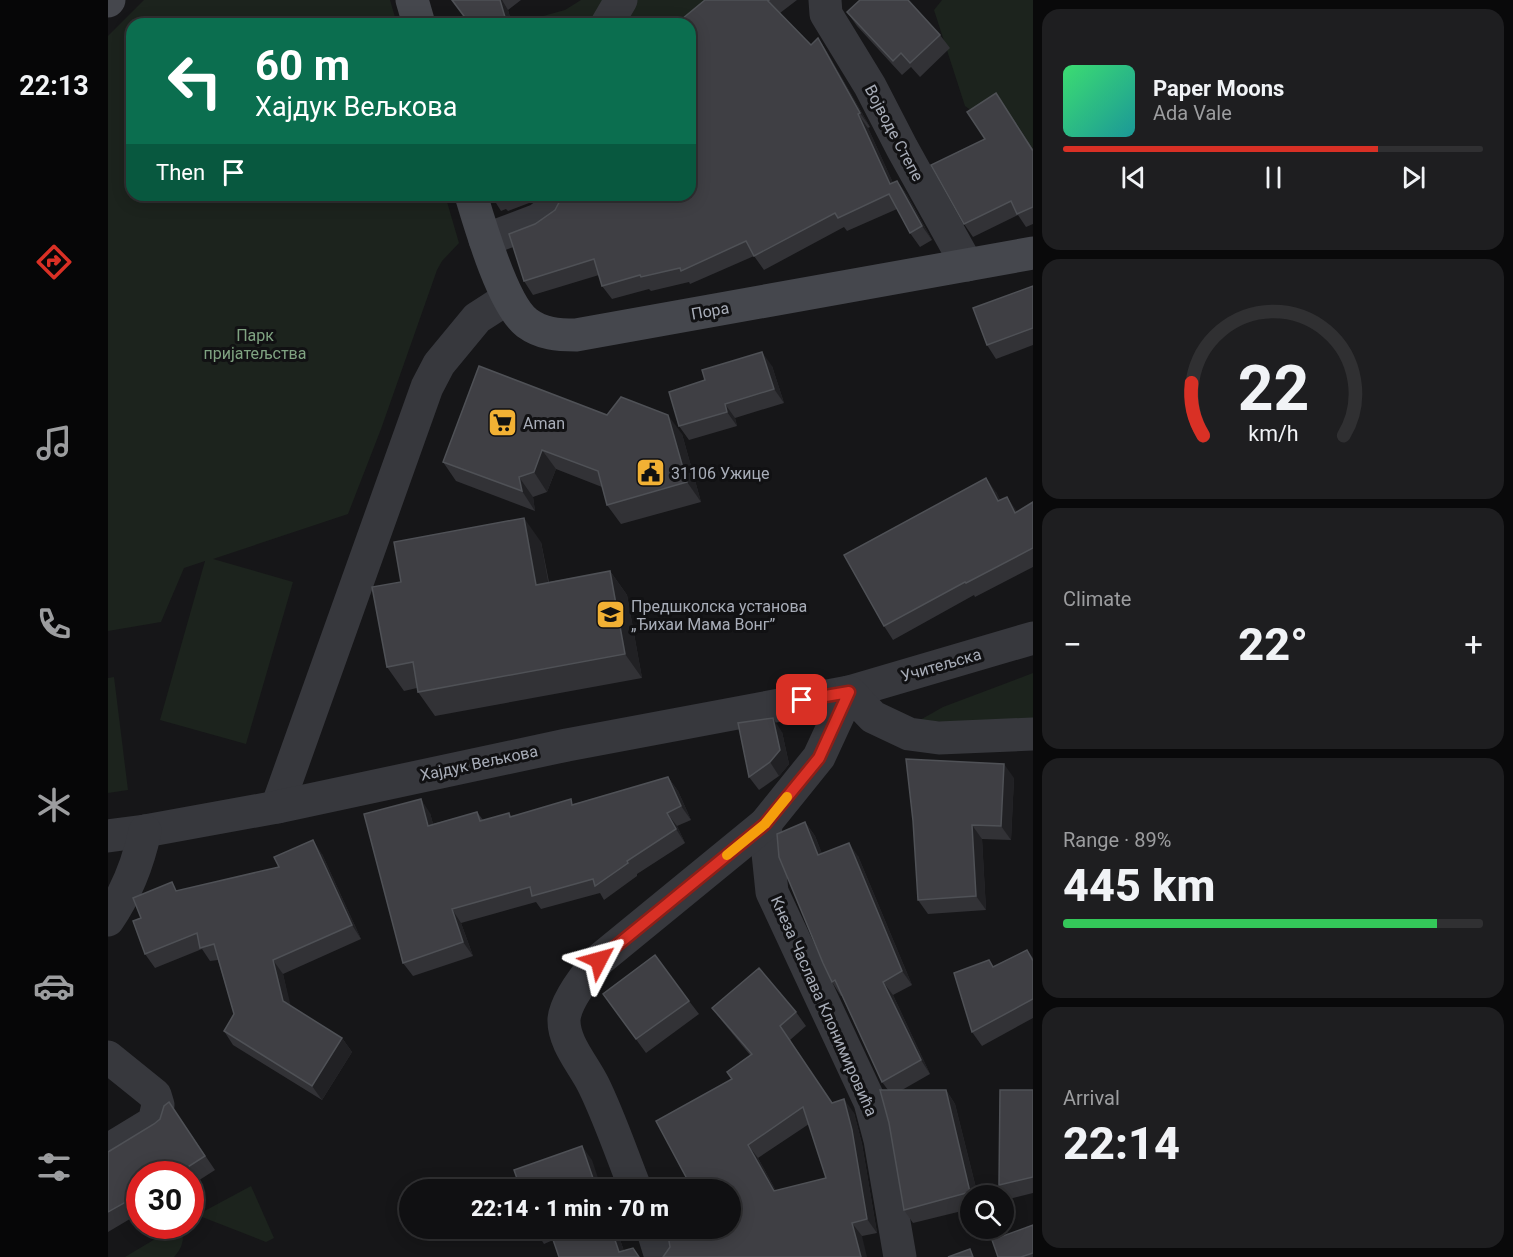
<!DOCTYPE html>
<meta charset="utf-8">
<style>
:root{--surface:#101012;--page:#1e1e20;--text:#f1f3f6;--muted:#9c9d9f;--line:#303032;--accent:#d93025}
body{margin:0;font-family:Roboto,sans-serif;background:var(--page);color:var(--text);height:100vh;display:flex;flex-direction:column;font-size:22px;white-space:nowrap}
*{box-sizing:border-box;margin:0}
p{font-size:20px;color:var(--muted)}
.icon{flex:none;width:33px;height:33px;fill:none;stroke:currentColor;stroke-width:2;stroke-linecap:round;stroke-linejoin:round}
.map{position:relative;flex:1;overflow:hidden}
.side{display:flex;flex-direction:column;gap:9px;padding:9px;background:#09090a;width:480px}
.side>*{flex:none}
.banner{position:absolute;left:18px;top:18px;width:570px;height:183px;border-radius:18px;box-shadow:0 3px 15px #0003,0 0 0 2px var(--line);background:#0b6e4f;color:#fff;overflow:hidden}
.buttons{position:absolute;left:852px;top:1185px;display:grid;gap:12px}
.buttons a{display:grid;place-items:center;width:54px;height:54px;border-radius:50%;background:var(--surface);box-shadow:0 3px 15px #0003,0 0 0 2px var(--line);font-size:30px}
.speed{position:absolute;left:18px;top:1161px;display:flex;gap:12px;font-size:30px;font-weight:700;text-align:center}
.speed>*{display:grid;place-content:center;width:78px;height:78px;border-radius:50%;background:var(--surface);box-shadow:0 3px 15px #0003,0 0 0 2px var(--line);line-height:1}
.speed .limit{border:9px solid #d22;background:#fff;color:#111}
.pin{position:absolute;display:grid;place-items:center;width:51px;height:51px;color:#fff;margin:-26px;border-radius:12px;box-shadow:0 3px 9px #0006}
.me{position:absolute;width:66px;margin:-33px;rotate:51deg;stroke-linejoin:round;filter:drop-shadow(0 0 4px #0008)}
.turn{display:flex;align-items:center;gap:21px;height:126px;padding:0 30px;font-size:27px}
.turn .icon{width:78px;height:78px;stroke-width:2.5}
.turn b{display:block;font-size:42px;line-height:51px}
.then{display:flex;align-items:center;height:57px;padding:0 30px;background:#0003;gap:12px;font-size:22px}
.big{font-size:45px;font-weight:800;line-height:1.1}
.side .card{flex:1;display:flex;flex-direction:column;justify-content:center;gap:9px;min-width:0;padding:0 21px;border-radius:18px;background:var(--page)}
.side .dial{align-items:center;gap:0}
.dial svg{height:156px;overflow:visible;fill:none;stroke:var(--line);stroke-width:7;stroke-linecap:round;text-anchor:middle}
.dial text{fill:var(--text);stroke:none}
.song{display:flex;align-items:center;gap:18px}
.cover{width:72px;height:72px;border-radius:9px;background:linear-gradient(135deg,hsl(140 70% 55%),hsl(180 70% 35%))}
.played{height:6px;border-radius:3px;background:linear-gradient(90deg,var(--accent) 75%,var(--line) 75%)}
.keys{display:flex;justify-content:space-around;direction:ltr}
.heat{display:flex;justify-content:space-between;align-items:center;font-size:33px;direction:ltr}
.charge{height:9px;border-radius:4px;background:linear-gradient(90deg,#34c759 89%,var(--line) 0)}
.trip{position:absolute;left:291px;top:1179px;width:342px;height:60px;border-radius:30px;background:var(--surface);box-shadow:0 3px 15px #0003,0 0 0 2px var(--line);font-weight:800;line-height:60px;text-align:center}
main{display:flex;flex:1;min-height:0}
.menu{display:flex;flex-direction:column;width:108px;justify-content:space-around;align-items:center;background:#060607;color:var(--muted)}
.menu .icon{width:42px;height:42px}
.menu .active{color:var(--accent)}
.menu b{font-size:27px;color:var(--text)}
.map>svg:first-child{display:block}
</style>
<main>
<nav class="menu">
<b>22:13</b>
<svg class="icon active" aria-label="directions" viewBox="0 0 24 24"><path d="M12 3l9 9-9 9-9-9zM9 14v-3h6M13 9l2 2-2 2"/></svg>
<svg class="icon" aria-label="music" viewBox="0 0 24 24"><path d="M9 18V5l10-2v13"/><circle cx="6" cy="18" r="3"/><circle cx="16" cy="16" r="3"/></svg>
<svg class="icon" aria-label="phone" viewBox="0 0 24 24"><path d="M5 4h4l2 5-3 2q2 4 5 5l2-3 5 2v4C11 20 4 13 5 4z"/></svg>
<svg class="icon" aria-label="climate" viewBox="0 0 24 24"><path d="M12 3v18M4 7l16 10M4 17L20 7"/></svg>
<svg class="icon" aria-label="car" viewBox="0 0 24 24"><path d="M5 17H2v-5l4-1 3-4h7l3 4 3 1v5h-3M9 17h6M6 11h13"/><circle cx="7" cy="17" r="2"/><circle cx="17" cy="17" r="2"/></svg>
<svg class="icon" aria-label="filters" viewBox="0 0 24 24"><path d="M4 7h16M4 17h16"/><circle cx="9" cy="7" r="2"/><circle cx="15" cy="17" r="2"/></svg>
</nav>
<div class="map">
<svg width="925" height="1257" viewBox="0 0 925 1257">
<rect width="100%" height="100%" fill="#161618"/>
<g fill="#1c231d">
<polygon points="36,0 282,0 289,24 24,24 24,195 337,195 351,243 334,261 329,270 273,429 240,514 105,559 185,582 138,744 52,720 97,561 76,568 53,622 0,631 0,36"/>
<polygon points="473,0 632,0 582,24 406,24 457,10"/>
<polygon points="834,0 925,0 925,154 857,106 826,10"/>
<polygon points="925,673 925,720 909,728 812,720 835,707"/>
<polygon points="6,677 20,790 0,793 0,678"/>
<polygon points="143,1186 166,1238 158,1242 89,1215"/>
<path d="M69,1226H73C77,1238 75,1247 66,1257H17Z"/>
</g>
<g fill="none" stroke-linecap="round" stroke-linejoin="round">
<g stroke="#37383d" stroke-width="33">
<polyline points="717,0 718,14 762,86 794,148 859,265"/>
<polyline points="499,24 513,0"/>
<polyline points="377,240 430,220 445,209 451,195"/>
<polyline points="169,807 319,387 331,364 369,318 400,298"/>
<polyline points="657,824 664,892 762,1102 772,1140 792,1257"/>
<polyline points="0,836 37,831 169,807 459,745 741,692 925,638"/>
<path d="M0,920C19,892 30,864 37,831"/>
<polyline points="0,1057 47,1095 50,1105 46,1122 0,1150"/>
<path d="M528,1190C514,1155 502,1119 486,1086C476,1065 455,1043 456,1019C458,1000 479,974 491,960L657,824L711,757L741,692L765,717L801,734L831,738L925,734"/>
<polyline points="544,1228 553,1257"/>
</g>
<g stroke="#45474d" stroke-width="33">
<polyline points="304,0 311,24"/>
<polyline points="0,1 1,0"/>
<path d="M363,195C372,225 395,305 419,323C434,334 450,335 468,335L925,253"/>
</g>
</g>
<g fill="#323236" fill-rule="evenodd">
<polygon points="343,0 413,0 400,10 404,24 361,24"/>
<polygon points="597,0 689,0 672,13 703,45 710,38 719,52 762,127 760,128 785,183 789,181 799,195 824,240 812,247 802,233 789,209 739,231 736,227 656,270 646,256 582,284 581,282 543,291 541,289 504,299 494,286 491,275 425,295 416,281 427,224 447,210"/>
<polygon points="739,12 832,35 842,48 812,77 803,67 794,75 749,26"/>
<polygon points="888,93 925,149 925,224 918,227 910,215 865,237 856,224"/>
<polygon points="383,195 431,195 421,203 400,211 398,209 393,211"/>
<polygon points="925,286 925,345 888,359 879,345"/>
<polygon points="664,366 676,403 627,418 629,426 581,440 571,426"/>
<polygon points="499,415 574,434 593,502 513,524 499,505 494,487 448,469 439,492 425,497 427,511 348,481 335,462"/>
<polygon points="888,492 892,500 909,512 925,502 925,567 867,597 866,595 785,640 776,626"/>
<polygon points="433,542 441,582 502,571 519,595 534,678 327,716 310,692 309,688 296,691 279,667 293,582"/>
<polygon points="674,732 681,764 671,776 651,790 641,777"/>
<polygon points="560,777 570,791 583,820 569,826 577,843 529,874 529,876 496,900 492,893 433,909 428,902 353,923 365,956 305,976 295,963 322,813 325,824 369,812 375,820 401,813 403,816 466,804"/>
<polygon points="906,778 903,840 874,839 878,910 820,914 810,900 805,821"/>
<polygon points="697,822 707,836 714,854 750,856 804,985 785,995 822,1074 794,1090 838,1090 847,1104 870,1196 862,1196 862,1209 805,1223 796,1210 780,1090 774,1082 734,996 733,996 724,982"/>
<polygon points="214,854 253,939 175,974 182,1006 234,1038 244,1052 214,1100 125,1045 116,1031 126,1014 110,960 102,961 94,949 47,968 37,954 33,918 171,867"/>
<polygon points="919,950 925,958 925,1018 874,1046 864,1032 885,967"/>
<polygon points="495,994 581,1001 591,1014 538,1053"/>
<path d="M604,1008L688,1012L698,1026L682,1040L724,1103L746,1113L754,1144L769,1233L754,1236L622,1228L624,1079L642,1055L614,1021ZM701,1124L718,1178L668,1191L650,1158Z"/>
<polygon points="925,1090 925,1193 901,1199 891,1185"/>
<polygon points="61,1102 107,1170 82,1186 82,1174 32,1174 32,1213 0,1232 0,1152 46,1124 52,1119"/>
<polygon points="925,1225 925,1257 890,1257"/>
<polygon points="426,1228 508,1228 516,1251 445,1240 436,1244"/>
</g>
<g fill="#212124">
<polygon points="392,0 394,0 400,10 404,24 399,24"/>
<polygon points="710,38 719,52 762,127 752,113"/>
<polygon points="750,114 760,128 792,198 782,184"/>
<polygon points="789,181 799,195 824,240 814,226"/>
<polygon points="654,352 664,366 676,403 666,389"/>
<polygon points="617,404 627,418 629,426 619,412"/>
<polygon points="560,415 574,434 593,502 579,482"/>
<polygon points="434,450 448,469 439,492 426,472"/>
<polygon points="411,477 425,497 427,511 414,491"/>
<polygon points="878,478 888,492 900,515 890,501"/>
<polygon points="899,497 909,511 917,527 907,513"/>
<polygon points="416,518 433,542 445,609 428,585"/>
<polygon points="502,571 519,595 534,678 517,654"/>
<polygon points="665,718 674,732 681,764 671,776 662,762"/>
<polygon points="896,764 906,778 903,840 893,826"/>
<polygon points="560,777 570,791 583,820 573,806"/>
<polygon points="313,799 322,813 329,839 320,826"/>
<polygon points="559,813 569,826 577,843 568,829"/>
<polygon points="697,822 707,836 720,869 710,855"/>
<polygon points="864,825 874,839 878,910 868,896"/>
<polygon points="205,840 214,854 253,939 244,925"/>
<polygon points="741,843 750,856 804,985 794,971"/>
<polygon points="344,909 353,923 365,956 355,942"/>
<polygon points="165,960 175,974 185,1015 175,1001"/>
<polygon points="775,982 785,995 822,1074 813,1060"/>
<polygon points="234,1038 244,1052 214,1100 204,1086"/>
<polygon points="838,1090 847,1104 870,1196 865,1196 862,1192"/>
<polygon points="736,1099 746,1113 754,1144 769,1233 759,1219"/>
<polygon points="640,1145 650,1158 676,1205 666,1191"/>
<polygon points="474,1146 484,1160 494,1190 489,1190"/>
<polygon points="744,1223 754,1236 759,1257 753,1257"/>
<polygon points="503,1228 508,1228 518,1257 511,1252"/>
</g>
<g fill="#3f3f44" stroke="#4f5156" stroke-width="1.5" fill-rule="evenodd">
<polygon points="344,0 392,0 399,24 362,24"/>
<polygon points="597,0 661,0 660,1 703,45 710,38 752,113 750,114 782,184 789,181 814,226 802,233 781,194 730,218 727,213 646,256 638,241 573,271 572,268 533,277 532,275 494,286 486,259 416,281 401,234 427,224 447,210 455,195 582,195 582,24 568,24"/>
<polygon points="752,0 800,0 832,35 802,63 793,53 785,61 739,12"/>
<polygon points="888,93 925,151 925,207 909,214 903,201 856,224 823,165 877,139 859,112"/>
<polygon points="925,286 925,328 879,345 865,308"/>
<polygon points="654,352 666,389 617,404 619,412 571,426 561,392 597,380 594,370"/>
<polygon points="371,366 499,415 513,397 560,415 579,482 499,505 490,471 434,450 426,472 411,477 414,491 335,462"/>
<polygon points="878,478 890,501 899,497 907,513 925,502 925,548 858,583 857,582 776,626 736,555"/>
<polygon points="416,518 428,585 502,571 517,654 310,692 305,662 279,667 264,587 293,582 286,542"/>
<polygon points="665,718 672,750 662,762 641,777 630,723"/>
<polygon points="798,759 896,764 893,826 864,825 868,896 810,900 805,821"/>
<polygon points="560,777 573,806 559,813 568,829 519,861 520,863 487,886 485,879 424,896 422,887 344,909 355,942 295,963 256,814 313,799 320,826 369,812 372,821 401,813 402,817 463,799 464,805"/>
<polygon points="697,822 710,855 741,843 794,971 775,982 813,1060 774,1082 727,980 724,982 715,963 671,857 669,834"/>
<polygon points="205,840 244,925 165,960 175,1001 234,1038 204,1086 116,1031 126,1014 106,944 92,948 89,933 37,954 25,921 33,918 25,898 64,882 68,891 171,867 166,857"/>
<polygon points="919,950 925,961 925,999 864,1032 846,973 881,960 885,967"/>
<polygon points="547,955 581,1001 528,1039 495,994"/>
<path d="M651,968L688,1012L672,1026L724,1103L736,1099L744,1130L759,1219L744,1223L753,1257H555L562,1247L560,1235L569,1232L568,1229L622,1228V1190H585L548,1121L624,1079L619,1072L644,1054L604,1008ZM695,1107L718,1178L666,1191L640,1145Z"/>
<polygon points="772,1090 838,1090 862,1192 796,1210 781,1123"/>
<polygon points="892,1090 925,1090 925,1177 891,1185"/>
<polygon points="61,1102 97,1156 69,1174 32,1174 32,1194 0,1212 0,1152 46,1124 52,1119 56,1106"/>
<polygon points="474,1146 489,1190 413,1190 406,1170"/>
<polygon points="925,1225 925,1253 913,1257 890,1257 884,1240"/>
<polygon points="441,1228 503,1228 511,1252 525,1248 531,1257 451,1257"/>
<polygon points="862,1249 865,1257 840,1257"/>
</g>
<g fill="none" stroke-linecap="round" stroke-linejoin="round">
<defs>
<polyline id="route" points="491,960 657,824 711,758 741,692 694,700"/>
</defs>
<use href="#route" stroke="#8d1f18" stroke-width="15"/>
<use href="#route" stroke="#d93025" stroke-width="10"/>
<polyline stroke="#f59e0b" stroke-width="10" points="619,855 657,824 679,797"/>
</g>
<defs>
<symbol id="supermarket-square" viewBox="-11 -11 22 22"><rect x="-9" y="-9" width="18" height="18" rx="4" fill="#f2b134" stroke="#111113"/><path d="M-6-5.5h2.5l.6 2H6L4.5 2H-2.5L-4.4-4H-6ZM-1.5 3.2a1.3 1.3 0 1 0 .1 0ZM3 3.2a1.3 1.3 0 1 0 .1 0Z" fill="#111"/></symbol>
<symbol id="civic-square" viewBox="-11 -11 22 22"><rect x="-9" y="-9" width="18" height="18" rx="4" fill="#f2b134" stroke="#111113"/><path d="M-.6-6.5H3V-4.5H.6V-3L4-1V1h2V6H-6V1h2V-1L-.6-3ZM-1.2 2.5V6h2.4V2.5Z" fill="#111"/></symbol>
<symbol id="school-square" viewBox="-11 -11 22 22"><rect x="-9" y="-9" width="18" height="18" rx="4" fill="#f2b134" stroke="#111113"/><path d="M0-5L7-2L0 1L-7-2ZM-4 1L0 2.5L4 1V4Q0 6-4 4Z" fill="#111"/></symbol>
</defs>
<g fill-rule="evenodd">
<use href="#supermarket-square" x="378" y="406" width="33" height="33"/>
<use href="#civic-square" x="526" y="456" width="33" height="33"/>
<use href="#school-square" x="486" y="598" width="33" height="33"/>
</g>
<g text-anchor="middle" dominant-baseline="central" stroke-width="6" stroke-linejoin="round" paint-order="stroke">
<g font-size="16" fill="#a8adb8" stroke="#111113">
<text transform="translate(786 133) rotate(62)">Војводе Степе</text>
<text transform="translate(602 311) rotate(-10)">Пора</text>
<text transform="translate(833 665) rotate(-16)">Учитељска</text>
<text transform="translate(371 763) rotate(-12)">Хајдук Вељкова</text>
<text transform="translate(716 1006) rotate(66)">Кнеза Часлава Клонимировића</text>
</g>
<g font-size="16" fill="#7fa381" stroke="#111113">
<text x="147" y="335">Парк<tspan x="147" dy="18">пријатељства</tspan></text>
</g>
<g font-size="16" fill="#a8adb8" stroke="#111113" text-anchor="start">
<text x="415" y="423">Aman</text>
<text x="563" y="473">31106 Ужице</text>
<text x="523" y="606">Предшколска установа<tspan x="523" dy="18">„Ђихаи Мама Вонг”</tspan></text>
</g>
</g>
</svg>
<div class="buttons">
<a><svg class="icon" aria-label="search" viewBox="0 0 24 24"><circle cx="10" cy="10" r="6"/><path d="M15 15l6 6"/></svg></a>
</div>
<div class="speed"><div class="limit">30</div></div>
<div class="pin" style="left:694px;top:700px;background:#d93025"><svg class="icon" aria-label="arrive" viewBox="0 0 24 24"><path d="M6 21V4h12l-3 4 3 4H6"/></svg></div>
<svg class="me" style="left:491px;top:960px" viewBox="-20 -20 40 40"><path d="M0-17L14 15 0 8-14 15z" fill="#d93025" stroke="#fff" stroke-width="4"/></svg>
<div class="trip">22:14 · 1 min · 70 m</div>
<div class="banner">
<div class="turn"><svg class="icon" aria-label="left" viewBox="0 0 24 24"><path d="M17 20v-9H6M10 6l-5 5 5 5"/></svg><div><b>60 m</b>Хајдук Вељкова</div></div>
<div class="then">Then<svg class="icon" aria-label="arrive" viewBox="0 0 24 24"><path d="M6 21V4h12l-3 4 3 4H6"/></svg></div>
</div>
</div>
<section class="side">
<div class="card">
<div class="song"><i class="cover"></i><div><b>Paper Moons</b><p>Ada Vale</p></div></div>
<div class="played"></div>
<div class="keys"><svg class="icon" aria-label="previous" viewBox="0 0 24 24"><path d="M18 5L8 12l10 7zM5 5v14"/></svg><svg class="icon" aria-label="pause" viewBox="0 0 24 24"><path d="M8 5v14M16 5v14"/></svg><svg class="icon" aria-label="next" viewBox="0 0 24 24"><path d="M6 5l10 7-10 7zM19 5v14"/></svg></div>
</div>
<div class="card dial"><svg viewBox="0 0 100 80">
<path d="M14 69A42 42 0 1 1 86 69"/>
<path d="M14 69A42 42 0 0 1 8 42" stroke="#d93025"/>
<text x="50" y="56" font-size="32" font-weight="700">22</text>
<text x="50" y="72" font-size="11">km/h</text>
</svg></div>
<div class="card"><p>Climate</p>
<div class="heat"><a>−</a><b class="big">22°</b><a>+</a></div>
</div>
<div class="card"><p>Range · 89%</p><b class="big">445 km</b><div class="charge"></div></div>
<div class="card"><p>Arrival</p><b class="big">22:14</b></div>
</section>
</main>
